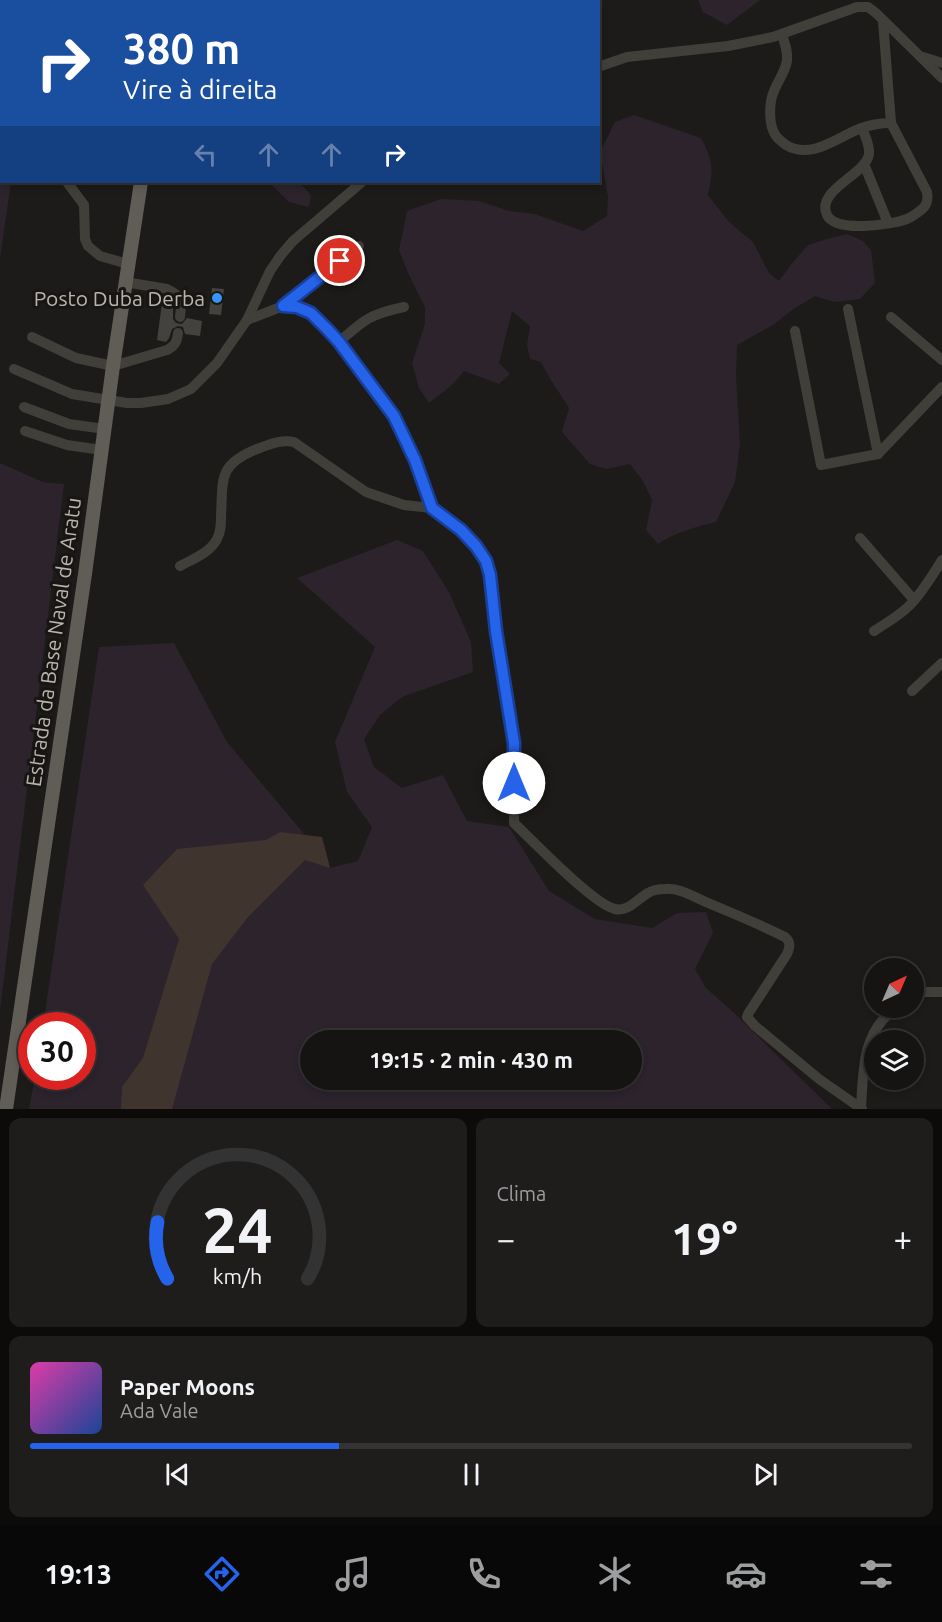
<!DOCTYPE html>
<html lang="pt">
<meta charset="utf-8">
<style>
:root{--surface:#151413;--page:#1e1d1c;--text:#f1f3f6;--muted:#9d9ea0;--line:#343333;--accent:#2563eb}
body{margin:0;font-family:Ubuntu,sans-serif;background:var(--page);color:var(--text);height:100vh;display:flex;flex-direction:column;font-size:22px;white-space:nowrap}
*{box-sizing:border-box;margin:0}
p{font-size:20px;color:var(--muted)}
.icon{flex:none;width:33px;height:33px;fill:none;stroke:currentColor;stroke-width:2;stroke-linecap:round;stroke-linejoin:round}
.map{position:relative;height:1109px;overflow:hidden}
.drawer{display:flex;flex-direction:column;gap:9px;padding:9px;background:#0c0b0a;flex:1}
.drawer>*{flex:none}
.top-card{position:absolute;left:0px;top:0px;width:600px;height:183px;box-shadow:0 3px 9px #0003,0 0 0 2px var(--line);background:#1a4fa0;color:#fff;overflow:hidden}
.needle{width:39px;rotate:44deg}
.buttons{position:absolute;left:864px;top:958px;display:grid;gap:12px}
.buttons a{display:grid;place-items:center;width:60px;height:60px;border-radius:50%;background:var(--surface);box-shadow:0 3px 9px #0003,0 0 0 2px var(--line);font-size:30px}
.speed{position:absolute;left:18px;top:1012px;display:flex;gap:12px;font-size:30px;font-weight:700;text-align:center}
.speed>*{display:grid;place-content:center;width:78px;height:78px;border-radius:50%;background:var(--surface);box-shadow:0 3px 9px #0003,0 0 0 2px var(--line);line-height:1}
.speed .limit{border:9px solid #d22;background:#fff;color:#111}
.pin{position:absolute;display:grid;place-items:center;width:51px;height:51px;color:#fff;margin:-26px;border:3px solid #fff;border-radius:50%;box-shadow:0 2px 6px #0007}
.me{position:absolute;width:66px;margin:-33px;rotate:0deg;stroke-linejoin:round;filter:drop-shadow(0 0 4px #0008)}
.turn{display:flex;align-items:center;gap:21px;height:126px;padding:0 24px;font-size:27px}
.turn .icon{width:78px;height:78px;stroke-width:2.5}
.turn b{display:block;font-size:42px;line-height:51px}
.lanes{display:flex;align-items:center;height:57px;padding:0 24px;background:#0003;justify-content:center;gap:30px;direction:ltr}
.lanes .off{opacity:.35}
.big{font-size:45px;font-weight:700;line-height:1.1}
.drawer .tile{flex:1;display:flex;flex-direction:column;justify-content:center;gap:9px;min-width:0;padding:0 21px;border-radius:12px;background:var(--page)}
.drawer .dial{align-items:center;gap:0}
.dial svg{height:156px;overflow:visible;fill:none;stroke:var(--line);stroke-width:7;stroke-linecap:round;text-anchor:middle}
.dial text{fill:var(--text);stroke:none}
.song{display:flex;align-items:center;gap:18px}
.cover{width:72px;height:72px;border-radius:9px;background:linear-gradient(135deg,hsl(320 70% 55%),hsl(220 70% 35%))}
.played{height:6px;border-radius:3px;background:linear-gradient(90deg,var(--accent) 35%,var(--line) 35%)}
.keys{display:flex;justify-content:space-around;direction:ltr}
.heat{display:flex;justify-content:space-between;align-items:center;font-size:33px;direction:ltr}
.drawer .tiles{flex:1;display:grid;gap:9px;grid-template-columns:1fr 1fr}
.tile:last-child{grid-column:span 2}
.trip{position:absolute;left:300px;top:1030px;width:342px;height:60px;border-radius:30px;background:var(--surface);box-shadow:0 3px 9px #0003,0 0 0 2px var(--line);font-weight:700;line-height:60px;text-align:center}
.tab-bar{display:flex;height:96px;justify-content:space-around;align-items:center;background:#080808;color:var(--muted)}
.tab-bar .icon{width:42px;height:42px}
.tab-bar .active{color:var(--accent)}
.tab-bar b{font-size:27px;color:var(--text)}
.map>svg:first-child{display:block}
</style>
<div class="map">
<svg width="942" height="1109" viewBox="0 0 942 1109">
<rect width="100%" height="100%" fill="#1c1b19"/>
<g fill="#2c232c" fill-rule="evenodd">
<polygon points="0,0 37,0 37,2 2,2 2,182 11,182 0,259"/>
<polygon points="698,0 760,0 727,25 703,12"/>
<path d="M634,115L701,138C714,162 713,170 708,195L729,222L753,242L769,273L779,281L793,262L808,245L827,239L847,234L863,241L871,250L875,283L860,299L834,302L815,296L792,310L773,325L737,345L736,376L740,444L735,482L716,522C696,527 676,532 658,544L646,530L652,500L643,481L630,464L606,469L590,464L562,432L569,408C560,393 549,379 541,362L530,359L527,345L530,326L512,311L499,363L510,374L499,384L464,371L452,385L429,403L419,388L412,363L425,324V307L409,275L399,250L407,211L441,199L479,201L509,211L535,214L583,231L607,216L608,197L600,152L615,122Z"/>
<polygon points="269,182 299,182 311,195 309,207 289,202"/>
<polygon points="0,463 43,482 64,484 0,1011"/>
<path d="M397,540L423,551L449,592L471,642L473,672L402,697L380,715L364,739L374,767L402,788L443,775L467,821L509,827L549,891L595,919L652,928L677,913L706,912L713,933L695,969L706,988L733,1012L832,1109H29L35,1077H82V1026H43L99,647L174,643L227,742L305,835L322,837L330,868L358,861L372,827L347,792L335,742L375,647L297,578ZM310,1041H632V1080H310Z"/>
</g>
<polygon fill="#40342e" points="280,832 322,837 330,868 305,860 248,917 212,964 172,1109 121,1109 122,1087 143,1058 179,939 143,885 177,849 266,840"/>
<g fill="#43423e">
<polygon points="212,288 224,289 221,315 209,314"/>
<polygon points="162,303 173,304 173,319 176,323 182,324 187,318 202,321 200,336 185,334 183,327 178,326 172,329 169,338 166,342 157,340"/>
</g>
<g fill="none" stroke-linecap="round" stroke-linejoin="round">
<g stroke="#413f3a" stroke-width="10">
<path d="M782,35C785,44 788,51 787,61C785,72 778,81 774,91C769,102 768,125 776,136C778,139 782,142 786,145C811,160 836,138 859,129C869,125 880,123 891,123L883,21"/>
<polyline points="923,57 942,63"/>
<polyline points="598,67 627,57 728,46 773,37 857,7 868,7 876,13 942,78"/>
<path d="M862,128C865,136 870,145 869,154C866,175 815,190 827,215C836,233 891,225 907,219C912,217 922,210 925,206C928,201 928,197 927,192L891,123"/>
<polyline points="864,164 888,223"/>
<polyline points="67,182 84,205 85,239 88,246 100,256 128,264"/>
<path d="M125,282L167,289C182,296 182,302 180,317"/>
<polyline points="283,306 359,246"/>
<polyline points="848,309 878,454"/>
<polyline points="891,317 942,360"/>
<path d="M247,320L283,306L297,307L311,313L329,330L394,416L415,460L432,508L461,530L476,546L486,561L490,575L496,631L514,743V823C532,840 594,905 615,909C629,912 637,899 648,893C653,890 659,889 665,889C681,887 698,900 713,905C737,915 761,925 785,937C791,942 790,947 787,954L748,1014L747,1017L755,1026L819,1079L862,1109"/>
<polyline points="795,331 821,465 878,454 942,387"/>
<path d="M32,337L76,358L113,366L167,350C175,346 177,342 178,333"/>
<path d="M339,342C364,320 370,314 404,307"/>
<polyline points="14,369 72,394 127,403 141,403 168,399 191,389 217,363 247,320 270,271 281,255 293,241 362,182"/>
<polyline points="24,407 69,424 105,429"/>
<polyline points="25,431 67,445 102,450"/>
<polyline points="860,538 914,600"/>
<path d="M180,566C193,559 210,553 217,539C221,532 221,524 221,516C223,478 218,465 257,449C268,445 282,439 294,442L366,492L404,505L432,508"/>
<path d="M874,631C886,623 899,616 909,606C922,593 932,576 942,560"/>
<polyline points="912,691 942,663"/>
<polyline points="914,996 924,992 942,992"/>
<path d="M861,1109C863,1072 862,1031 896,1008"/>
</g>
<g stroke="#605c56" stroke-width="14">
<polyline points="169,2 169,0"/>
<polyline points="6,1109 85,574 113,366 141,182"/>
</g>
</g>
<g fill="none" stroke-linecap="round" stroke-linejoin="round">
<defs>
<polyline id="route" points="340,261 283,306 297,307 311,313 328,330 339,342 394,416 415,460 432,508 461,530 476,546 486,561 490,575 496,631 514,743 514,783"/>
</defs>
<use href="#route" stroke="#184099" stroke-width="15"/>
<use href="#route" stroke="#2563eb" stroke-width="10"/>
</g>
<circle fill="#3794f6" stroke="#171614" stroke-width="2" cx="217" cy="298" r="6"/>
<g text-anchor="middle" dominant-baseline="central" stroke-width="6" stroke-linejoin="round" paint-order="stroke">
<g font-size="21" fill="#bbb4ab" stroke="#171614" text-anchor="end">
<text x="205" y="298">Posto Duba Derba</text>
</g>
<g font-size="21" fill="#bbb4ab" stroke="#171614">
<text transform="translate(53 642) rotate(-82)">Estrada da Base Naval de Aratu</text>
</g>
</g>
</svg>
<div class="buttons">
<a><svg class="needle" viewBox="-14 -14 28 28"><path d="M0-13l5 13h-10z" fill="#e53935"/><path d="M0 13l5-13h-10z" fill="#9d9ea0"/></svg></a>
<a><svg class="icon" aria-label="layers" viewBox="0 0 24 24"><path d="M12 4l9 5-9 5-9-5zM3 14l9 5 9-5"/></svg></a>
</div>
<div class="speed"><div class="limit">30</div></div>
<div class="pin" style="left:340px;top:261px;background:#d93025"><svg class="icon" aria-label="arrive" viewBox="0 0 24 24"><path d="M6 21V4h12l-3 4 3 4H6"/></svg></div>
<svg class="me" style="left:514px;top:783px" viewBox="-20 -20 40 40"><circle r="19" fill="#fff"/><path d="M0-13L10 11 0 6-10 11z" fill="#2563eb"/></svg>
<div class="trip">19:15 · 2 min · 430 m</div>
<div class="top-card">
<div class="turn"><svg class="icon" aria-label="right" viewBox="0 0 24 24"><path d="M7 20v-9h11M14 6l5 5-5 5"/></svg><div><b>380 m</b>Vire à direita</div></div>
<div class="lanes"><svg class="icon off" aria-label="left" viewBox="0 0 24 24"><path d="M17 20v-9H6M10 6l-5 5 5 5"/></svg><svg class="icon off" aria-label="ahead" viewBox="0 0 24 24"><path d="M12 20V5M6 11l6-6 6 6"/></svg><svg class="icon off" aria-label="ahead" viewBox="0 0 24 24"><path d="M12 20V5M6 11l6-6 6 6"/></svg><svg class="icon" aria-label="right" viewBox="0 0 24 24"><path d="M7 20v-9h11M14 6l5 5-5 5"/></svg></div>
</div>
</div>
<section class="drawer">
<div class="tiles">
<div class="tile dial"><svg viewBox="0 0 100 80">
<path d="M14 69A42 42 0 1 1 86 69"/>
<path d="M14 69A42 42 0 0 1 9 40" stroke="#2563eb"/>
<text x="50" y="56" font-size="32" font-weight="700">24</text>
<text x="50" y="72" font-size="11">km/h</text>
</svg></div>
<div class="tile"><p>Clima</p>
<div class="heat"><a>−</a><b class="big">19°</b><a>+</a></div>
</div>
<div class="tile">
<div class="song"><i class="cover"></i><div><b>Paper Moons</b><p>Ada Vale</p></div></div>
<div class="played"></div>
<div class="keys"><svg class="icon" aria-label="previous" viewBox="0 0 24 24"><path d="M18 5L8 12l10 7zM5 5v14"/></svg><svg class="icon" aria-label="pause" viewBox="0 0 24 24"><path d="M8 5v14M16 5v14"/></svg><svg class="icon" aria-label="next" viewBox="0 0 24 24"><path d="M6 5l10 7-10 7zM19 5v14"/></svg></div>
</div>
</div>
</section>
<nav class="tab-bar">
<b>19:13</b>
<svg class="icon active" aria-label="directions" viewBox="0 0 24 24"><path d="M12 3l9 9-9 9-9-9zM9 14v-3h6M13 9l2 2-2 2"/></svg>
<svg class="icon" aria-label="music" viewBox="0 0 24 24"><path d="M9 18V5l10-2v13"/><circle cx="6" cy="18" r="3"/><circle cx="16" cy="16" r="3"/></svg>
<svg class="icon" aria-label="phone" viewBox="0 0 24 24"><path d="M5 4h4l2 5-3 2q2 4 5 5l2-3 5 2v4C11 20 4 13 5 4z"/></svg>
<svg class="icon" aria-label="climate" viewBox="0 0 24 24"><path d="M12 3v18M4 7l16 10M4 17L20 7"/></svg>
<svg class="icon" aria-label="car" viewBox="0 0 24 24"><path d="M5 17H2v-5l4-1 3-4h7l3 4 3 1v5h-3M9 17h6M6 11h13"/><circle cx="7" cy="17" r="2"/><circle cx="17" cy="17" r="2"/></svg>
<svg class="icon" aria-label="filters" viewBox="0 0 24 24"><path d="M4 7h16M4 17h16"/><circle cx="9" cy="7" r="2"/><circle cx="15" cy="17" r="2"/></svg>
</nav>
